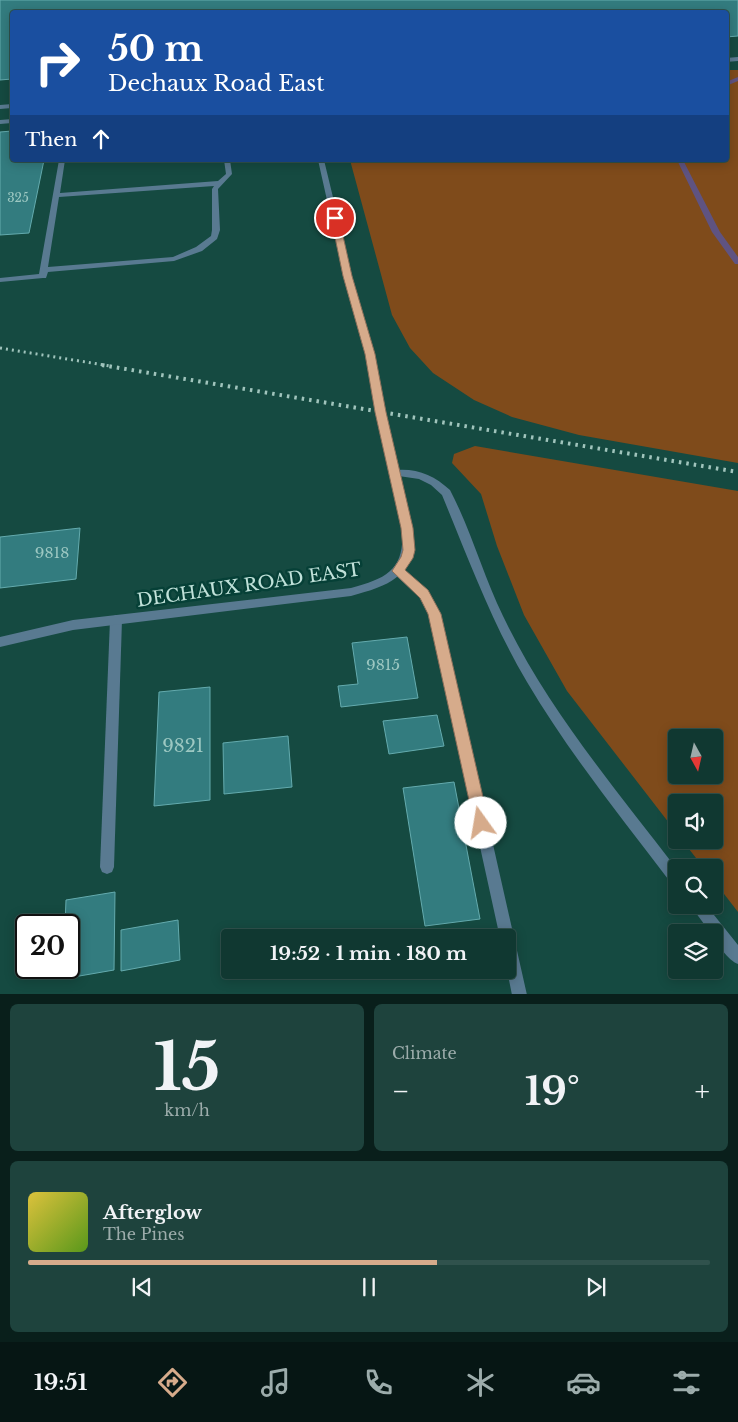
<!DOCTYPE html>
<meta charset="utf-8">
<style>
:root{--surface:#103831;--page:#1e433d;--text:#f1f3f6;--muted:#9cacab;--line:#30524d;--accent:#d6ab8b}
body{margin:0;font-family:"Libre Baskerville",serif;background:var(--page);color:var(--text);height:100vh;display:flex;flex-direction:column;font-size:19px;white-space:nowrap}
*{box-sizing:border-box;margin:0}
p{font-size:16px;color:var(--muted)}
.icon{flex:none;width:28px;height:28px;fill:none;stroke:currentColor;stroke-width:2;stroke-linecap:round;stroke-linejoin:round}
.map{position:relative;height:994px;overflow:hidden}
.side{display:flex;flex-direction:column;gap:10px;padding:10px;background:#091f1b;flex:1}
.side>*{flex:none}
.banner{position:absolute;left:10px;top:10px;width:719px;height:152px;border-radius:5px;box-shadow:0 2px 12px #0003,0 0 0 1px var(--line);background:#1a4fa0;color:#fff;overflow:hidden}
.needle{width:32px;rotate:172deg}
.buttons{position:absolute;left:668px;top:729px;display:grid;gap:10px}
.buttons a{display:grid;place-items:center;width:55px;height:55px;border-radius:5px;background:var(--surface);box-shadow:0 2px 12px #0003,0 0 0 1px var(--line);font-size:25px}
.speed{position:absolute;left:15px;top:914px;display:flex;gap:10px;font-size:25px;font-weight:700;text-align:center}
.speed>*{display:grid;place-content:center;width:65px;height:65px;border-radius:50%;background:var(--surface);box-shadow:0 2px 12px #0003,0 0 0 1px var(--line);line-height:1}
.speed .limit{border:2px solid #111;border-radius:8px;background:#fff;color:#111}
.pin{position:absolute;display:grid;place-items:center;width:42px;height:42px;color:#fff;margin:-21px;border:2px solid #fff;border-radius:50%;box-shadow:0 1px 5px #0007}
.me{position:absolute;width:55px;margin:-28px;rotate:347deg;stroke-linejoin:round;filter:drop-shadow(0 0 4px #0008)}
.turn{display:flex;align-items:center;gap:18px;height:105px;padding:0 15px;font-size:22px}
.turn .icon{width:65px;height:65px;stroke-width:2.5}
.turn b{display:block;font-size:35px;line-height:42px}
.then{display:flex;align-items:center;height:48px;padding:0 15px;background:#0003;gap:10px;font-size:19px}
.big{font-size:38px;font-weight:800;line-height:1.1}
.side .tile{flex:1;display:flex;flex-direction:column;justify-content:center;gap:8px;min-width:0;padding:0 18px;border-radius:8px;background:var(--page)}
.side .dial{align-items:center;gap:0}
.dial b{font-size:65px;line-height:1}
.song{display:flex;align-items:center;gap:15px}
.cover{width:60px;height:60px;border-radius:8px;background:linear-gradient(135deg,hsl(50 70% 55%),hsl(90 70% 35%))}
.played{height:5px;border-radius:2px;background:linear-gradient(90deg,var(--accent) 60%,var(--line) 60%)}
.keys{display:flex;justify-content:space-around;direction:ltr}
.heat{display:flex;justify-content:space-between;align-items:center;font-size:28px;direction:ltr}
.side .tiles{flex:1;display:grid;gap:10px;grid-template-columns:1fr 1fr}
.tile:last-child{grid-column:span 2}
.trip{position:absolute;left:221px;top:929px;width:295px;height:50px;border-radius:5px;background:var(--surface);box-shadow:0 2px 12px #0003,0 0 0 1px var(--line);font-weight:800;line-height:50px;text-align:center}
.tabs{display:flex;height:80px;justify-content:space-around;align-items:center;background:#061614;color:var(--muted)}
.tabs .icon{width:35px;height:35px}
.tabs .selected{color:var(--accent)}
.tabs b{font-size:22px;color:var(--text)}
.map>svg:first-child{display:block}
</style>
<div class="map">
<svg width="738" height="995" viewBox="0 0 738 995">
<rect width="100%" height="100%" fill="#154a41"/>
<g fill="#7f4b1b" fill-rule="evenodd">
<polygon points="726,70 738,70 738,463 579,435 512,417 474,400 433,373 410,348 392,315 350,160 726,160"/>
<path d="M475,446L738,491V912L714,881V868L703,867L682,840H714V802H676V832L567,691L524,615L497,546L481,494L452,463L454,454ZM676,738H714V775H676Z"/>
</g>
<g fill="none" stroke-linecap="round" stroke-linejoin="round">
<g fill="#5f5381" fill-rule="evenodd">
<polygon points="738,77 738,81 726,86 726,82"/>
<polygon points="677,160 683,160 720,232 738,257 738,264 735,264 712,232"/>
</g>
</g>
<g fill="#337c7f" stroke="#64abae">
<polygon points="0,0 738,0 738,36 726,37 726,12 12,12 12,79 0,80"/>
<polygon points="12,131 12,160 44,160 29,233 0,235 0,132"/>
<polygon points="80,528 76,579 0,588 0,537"/>
<polygon points="407,637 418,698 341,707 338,686 358,684 352,643"/>
<polygon points="210,687 210,800 154,806 159,692"/>
<polygon points="437,715 444,746 389,754 383,721"/>
<polygon points="288,736 292,787 224,794 223,743"/>
<polygon points="454,782 480,919 425,926 403,788"/>
<polygon points="115,892 114,970 62,979 63,968 69,968 69,925 65,925 66,900"/>
<polygon points="178,920 180,960 121,971 121,930"/>
</g>
<g fill="none" stroke-linecap="round" stroke-linejoin="round">
<g fill="#597a91" fill-rule="evenodd">
<polygon points="12,119 12,123 0,124 0,120"/>
<path d="M59,160H65L60,193L218,181L226,174L224,160H230L232,174L218,189L220,230L217,239L202,251L174,261L48,272L46,278H43L0,282V278L39,274ZM214,186L212,189V230L211,236L196,247L173,257L48,267L59,197Z"/>
<path d="M395,470C417,468 434,475 450,490C471,530 483,575 503,616C547,708 614,787 676,868V885L671,883C621,817 569,753 527,682C492,623 468,558 442,495L431,485L419,479L392,475L390,473Z"/>
<polygon points="398,567 402,568 428,591 441,614 527,995 512,995 507,970 508,938 500,938 429,614 420,597 394,574 393,571 394,568"/>
<polygon points="116,615 120,617 122,620 114,867 112,872 107,874 102,872 100,867 110,620 112,617"/>
<path d="M690,905H706L738,945V964C729,961 714,942 714,932H710Z"/>
</g>
<path fill="#597a91" fill-rule="evenodd" d="M318,160H324L352,276L374,354L385,412L412,528C416,576 392,585 351,596L73,630L0,647V637L73,620L351,588C388,578 405,569 402,528L375,412L366,354L344,276Z"/>
<g fill="#597a91" fill-rule="evenodd">
<polygon points="738,57 738,61 726,62 726,58"/>
<polygon points="12,104 12,108 0,109 0,105"/>
</g>
<polyline stroke="#a0c4bc" stroke-width="3" stroke-dasharray="2 4" stroke-linecap="butt" points="0,348 110,366"/>
<polyline stroke="#a0c4bc" stroke-width="4" stroke-dasharray="2.5 5" stroke-linecap="butt" points="102,365 738,472"/>
</g>
<polygon fill="#d6ab8b" stroke="#8b6f5a" points="332,216 339,218 352,276 375,354 386,412 413,528 415,550 413,558 405,570 428,590 441,614 489,823 487,828 481,831 476,828 474,823 428,614 420,598 392,571 401,557 403,550 401,528 375,412 365,354 343,276 331,218"/>
<g text-anchor="middle" dominant-baseline="central" stroke-width="5" stroke-linejoin="round" paint-order="stroke">
<g font-size="12" fill="#9dc8c2">
<text x="18" y="197">325</text>
</g>
<g font-size="15" fill="#9dc8c2">
<text x="52" y="552">9818</text>
<text x="383" y="664">9815</text>
</g>
<g font-size="18" fill="#c0e1d9" stroke="#064037">
<text transform="translate(249 585) rotate(-8)">DECHAUX ROAD EAST</text>
</g>
<g font-size="18" fill="#9dc8c2">
<text x="183" y="746">9821</text>
</g>
</g>
</svg>
<div class="buttons">
<a><svg class="needle" viewBox="-14 -14 28 28"><path d="M0-13l5 13h-10z" fill="#e53935"/><path d="M0 13l5-13h-10z" fill="#9cacab"/></svg></a>
<a><svg class="icon" aria-label="sound" viewBox="0 0 24 24"><path d="M4 9h4l5-4v14l-5-4H4zM17 9q2 3 0 6"/></svg></a>
<a><svg class="icon" aria-label="search" viewBox="0 0 24 24"><circle cx="10" cy="10" r="6"/><path d="M15 15l6 6"/></svg></a>
<a><svg class="icon" aria-label="layers" viewBox="0 0 24 24"><path d="M12 4l9 5-9 5-9-5zM3 14l9 5 9-5"/></svg></a>
</div>
<div class="speed"><div class="limit">20</div></div>
<div class="pin" style="left:335px;top:218px;background:#d93025"><svg class="icon" aria-label="arrive" viewBox="0 0 24 24"><path d="M6 21V4h12l-3 4 3 4H6"/></svg></div>
<svg class="me" style="left:481px;top:823px" viewBox="-20 -20 40 40"><circle r="19" fill="#fff"/><path d="M0-13L10 11 0 6-10 11z" fill="#d6ab8b"/></svg>
<div class="trip">19:52 · 1 min · 180 m</div>
<div class="banner">
<div class="turn"><svg class="icon" aria-label="right" viewBox="0 0 24 24"><path d="M7 20v-9h11M14 6l5 5-5 5"/></svg><div><b>50 m</b>Dechaux Road East</div></div>
<div class="then">Then<svg class="icon" aria-label="ahead" viewBox="0 0 24 24"><path d="M12 20V5M6 11l6-6 6 6"/></svg></div>
</div>
</div>
<section class="side">
<div class="tiles">
<div class="tile dial"><b>15</b><p>km/h</p></div>
<div class="tile"><p>Climate</p>
<div class="heat"><a>−</a><b class="big">19°</b><a>+</a></div>
</div>
<div class="tile">
<div class="song"><i class="cover"></i><div><b>Afterglow</b><p>The Pines</p></div></div>
<div class="played"></div>
<div class="keys"><svg class="icon" aria-label="previous" viewBox="0 0 24 24"><path d="M18 5L8 12l10 7zM5 5v14"/></svg><svg class="icon" aria-label="pause" viewBox="0 0 24 24"><path d="M8 5v14M16 5v14"/></svg><svg class="icon" aria-label="next" viewBox="0 0 24 24"><path d="M6 5l10 7-10 7zM19 5v14"/></svg></div>
</div>
</div>
</section>
<nav class="tabs">
<b>19:51</b>
<svg class="icon selected" aria-label="directions" viewBox="0 0 24 24"><path d="M12 3l9 9-9 9-9-9zM9 14v-3h6M13 9l2 2-2 2"/></svg>
<svg class="icon" aria-label="music" viewBox="0 0 24 24"><path d="M9 18V5l10-2v13"/><circle cx="6" cy="18" r="3"/><circle cx="16" cy="16" r="3"/></svg>
<svg class="icon" aria-label="phone" viewBox="0 0 24 24"><path d="M5 4h4l2 5-3 2q2 4 5 5l2-3 5 2v4C11 20 4 13 5 4z"/></svg>
<svg class="icon" aria-label="climate" viewBox="0 0 24 24"><path d="M12 3v18M4 7l16 10M4 17L20 7"/></svg>
<svg class="icon" aria-label="car" viewBox="0 0 24 24"><path d="M5 17H2v-5l4-1 3-4h7l3 4 3 1v5h-3M9 17h6M6 11h13"/><circle cx="7" cy="17" r="2"/><circle cx="17" cy="17" r="2"/></svg>
<svg class="icon" aria-label="filters" viewBox="0 0 24 24"><path d="M4 7h16M4 17h16"/><circle cx="9" cy="7" r="2"/><circle cx="15" cy="17" r="2"/></svg>
</nav>
